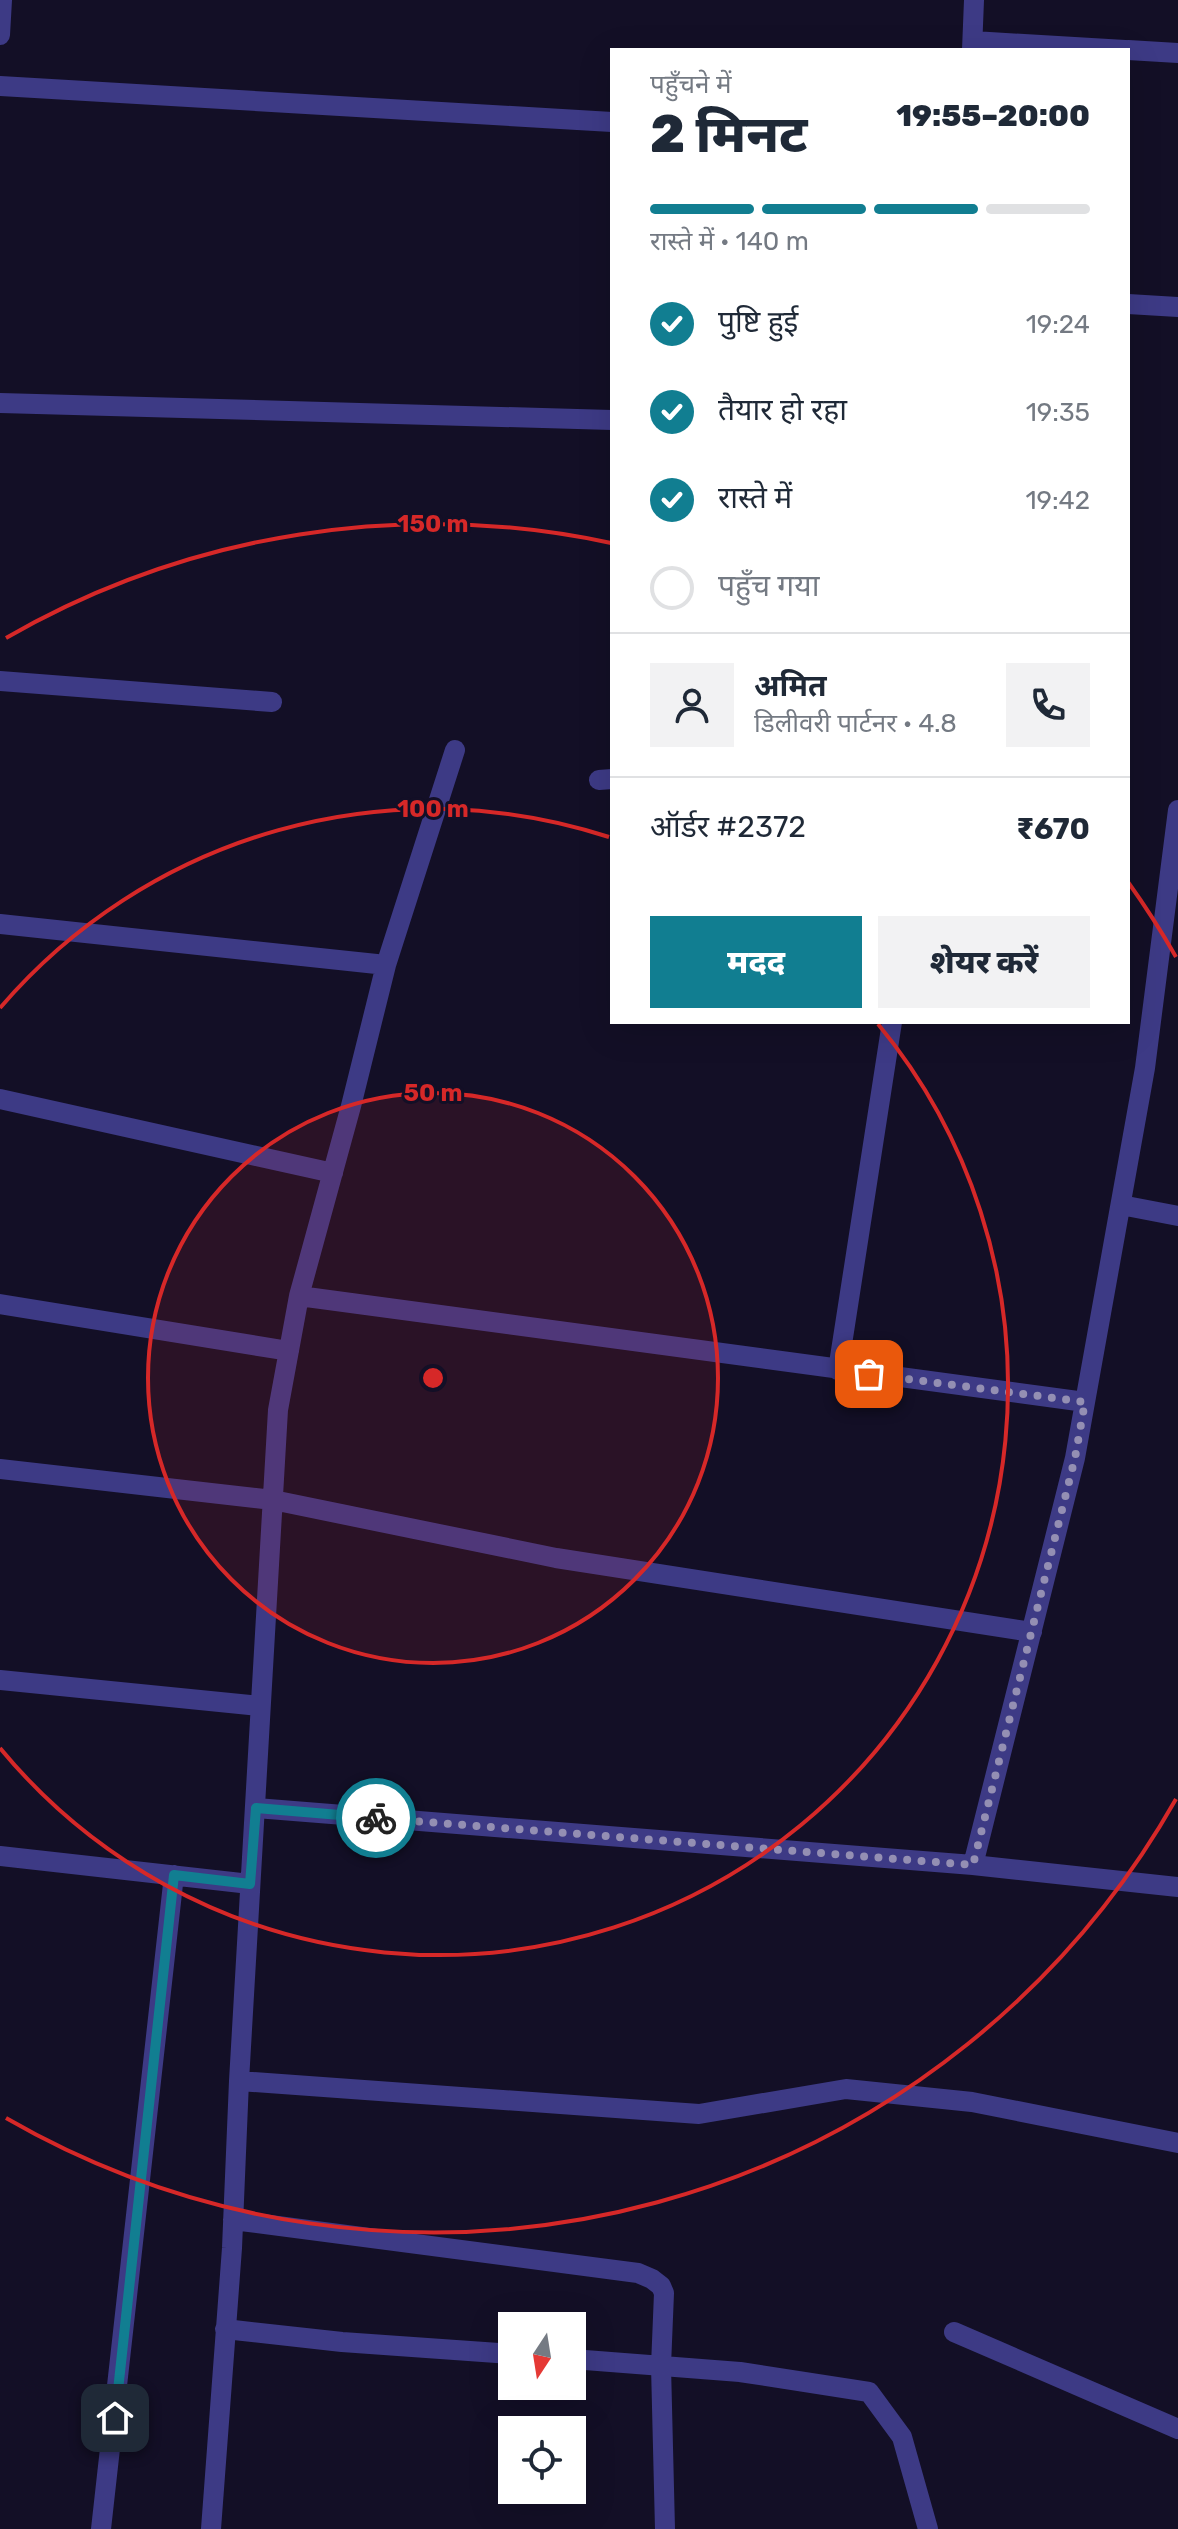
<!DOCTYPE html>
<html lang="hi">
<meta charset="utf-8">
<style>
body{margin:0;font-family:Rubik,"Noto Sans Devanagari",sans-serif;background:#f2f2f3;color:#1f2937;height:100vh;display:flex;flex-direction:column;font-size:30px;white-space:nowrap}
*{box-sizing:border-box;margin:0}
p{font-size:26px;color:#747a83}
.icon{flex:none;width:44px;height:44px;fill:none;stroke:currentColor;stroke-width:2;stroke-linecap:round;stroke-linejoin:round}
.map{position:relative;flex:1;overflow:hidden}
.sheet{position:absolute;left:610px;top:48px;width:520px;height:976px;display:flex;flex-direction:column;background:#fff;border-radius:0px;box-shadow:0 8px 32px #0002}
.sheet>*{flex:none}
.needle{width:52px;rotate:192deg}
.controls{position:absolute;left:498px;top:2312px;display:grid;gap:16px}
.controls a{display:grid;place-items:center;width:88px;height:88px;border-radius:0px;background:#fff;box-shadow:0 8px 32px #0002;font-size:40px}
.pin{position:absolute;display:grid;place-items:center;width:68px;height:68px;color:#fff;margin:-34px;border-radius:16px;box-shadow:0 4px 12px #0006}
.courier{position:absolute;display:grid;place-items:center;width:80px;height:80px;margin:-40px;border:6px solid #117e91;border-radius:50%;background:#fff;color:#222;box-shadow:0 2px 10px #0007}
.head em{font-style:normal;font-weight:800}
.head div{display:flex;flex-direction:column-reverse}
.head{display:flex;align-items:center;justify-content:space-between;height:136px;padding:0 40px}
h1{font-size:52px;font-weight:800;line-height:60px}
.bar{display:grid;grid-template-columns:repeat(4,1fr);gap:12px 8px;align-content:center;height:96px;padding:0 40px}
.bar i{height:10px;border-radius:6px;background:#e0e1e3}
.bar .active{background:#117e91}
.bar p{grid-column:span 4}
.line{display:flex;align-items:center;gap:20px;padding:0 40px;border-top:2px solid #e0e1e3}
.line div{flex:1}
.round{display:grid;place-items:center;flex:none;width:84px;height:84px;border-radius:0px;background:#f2f2f3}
ol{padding:0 40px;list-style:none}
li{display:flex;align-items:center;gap:24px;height:88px}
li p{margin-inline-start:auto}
li .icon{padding:8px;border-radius:50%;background:#117e91;color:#fff;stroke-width:4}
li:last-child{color:#747a83}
li i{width:44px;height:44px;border:4px solid #e0e1e3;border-radius:50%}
.cta{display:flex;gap:16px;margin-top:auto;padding:16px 40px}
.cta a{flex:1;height:92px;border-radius:0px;background:#117e91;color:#fff;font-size:32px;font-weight:800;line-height:92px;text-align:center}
.cta a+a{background:#f2f2f3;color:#1f2937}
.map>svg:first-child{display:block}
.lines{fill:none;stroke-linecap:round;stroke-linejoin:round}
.minor{stroke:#3d3a85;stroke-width:20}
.done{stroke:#948fb3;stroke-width:8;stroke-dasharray:0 14.4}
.route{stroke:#117e91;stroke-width:10}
.ring{fill:none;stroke:#d62828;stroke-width:4}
.centre{fill:#d62828;stroke:#130f26;stroke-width:4}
.ring-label{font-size:24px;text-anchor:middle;font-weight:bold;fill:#d62828;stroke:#130f26;stroke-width:6;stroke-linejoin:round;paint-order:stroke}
</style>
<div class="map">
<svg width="1178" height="2529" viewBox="0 0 1178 2529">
<rect width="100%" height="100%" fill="#130f26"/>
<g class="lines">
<path class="minor" d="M0,35L2,0
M973,41L1125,50
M972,50L974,0
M1128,50L1178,53
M0,86L612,122
M1128,304L1178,307
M0,403L612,420
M0,681L272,702
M599,780L612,779
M0,924L386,965
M0,1099L333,1173
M1121,1205L1178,1216
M299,1296L1085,1402
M0,1304L289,1351
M838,1370L892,1022
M0,1469L273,1500L556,1558L1032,1632
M0,1680L260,1706
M256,1808L973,1865L1178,1887
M0,1856L250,1884
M973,1865L1075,1458L1145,1068L1178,810
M239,2081L699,2114L846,2089L972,2102L1178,2143
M233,2220L638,2273L652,2279L661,2286L664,2293L661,2366L665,2529
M225,2329L342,2342L512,2354
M954,2332L1178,2429
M572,2359L740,2372L869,2392L902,2437L928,2529
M101,2529L174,1875
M211,2529L232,2248L239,2081L278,1410L299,1296L351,1106L386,965L455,750"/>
</g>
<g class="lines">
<path class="done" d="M376,1818L973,1865L1075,1458L1085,1402L869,1374"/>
<path class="route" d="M115,2418L174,1875L250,1884L256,1808L376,1818"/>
</g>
<circle cx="433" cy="1378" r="285" fill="#d62828" fill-opacity=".12"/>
<g class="ring">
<circle cx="433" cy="1378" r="285"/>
<path d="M0 1008A569 569 0 0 1 609 837M878 1024A569 569 0 0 1 0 1748"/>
<path d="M1176 1799A854 854 0 0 1 6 2118M6 638A854 854 0 0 1 611 543M1128 882A854 854 0 0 1 1176 957"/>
</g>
<circle cx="433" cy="1378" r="12" class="centre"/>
<g class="ring-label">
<text x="433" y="532">150 m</text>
<text x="433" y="817">100 m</text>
<text x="433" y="1101">50 m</text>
</g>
</svg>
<div class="controls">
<a><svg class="needle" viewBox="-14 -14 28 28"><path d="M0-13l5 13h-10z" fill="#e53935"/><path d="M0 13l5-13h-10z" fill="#747a83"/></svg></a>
<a><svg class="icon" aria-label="locate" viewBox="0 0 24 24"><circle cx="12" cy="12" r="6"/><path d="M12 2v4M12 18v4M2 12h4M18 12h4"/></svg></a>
</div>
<div class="pin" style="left:869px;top:1374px;background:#ea580c"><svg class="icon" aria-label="bag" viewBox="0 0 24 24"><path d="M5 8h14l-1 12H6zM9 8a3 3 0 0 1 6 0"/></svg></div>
<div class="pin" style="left:115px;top:2418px;background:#1f2937"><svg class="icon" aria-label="home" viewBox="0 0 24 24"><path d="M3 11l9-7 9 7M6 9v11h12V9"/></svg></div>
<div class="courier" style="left:376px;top:1818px"><svg class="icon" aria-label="bike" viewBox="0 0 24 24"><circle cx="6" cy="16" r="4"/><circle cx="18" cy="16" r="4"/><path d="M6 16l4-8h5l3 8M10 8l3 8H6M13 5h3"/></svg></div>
<section class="sheet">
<div class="head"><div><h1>2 मिनट</h1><p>पहुँचने में</p></div><em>19:55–20:00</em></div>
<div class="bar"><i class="active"></i><i class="active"></i><i class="active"></i><i></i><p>रास्ते में · 140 m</p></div>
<ol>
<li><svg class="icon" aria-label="check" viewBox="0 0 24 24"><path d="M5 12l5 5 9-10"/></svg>पुष्टि हुई<p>19:24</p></li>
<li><svg class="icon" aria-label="check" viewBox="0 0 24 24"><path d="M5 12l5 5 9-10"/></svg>तैयार हो रहा<p>19:35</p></li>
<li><svg class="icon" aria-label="check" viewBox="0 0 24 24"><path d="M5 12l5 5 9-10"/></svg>रास्ते में<p>19:42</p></li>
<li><i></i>पहुँच गया</li>
</ol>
<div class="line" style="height:144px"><a class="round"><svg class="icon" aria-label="person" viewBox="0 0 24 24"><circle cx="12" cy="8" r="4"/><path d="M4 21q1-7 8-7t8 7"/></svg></a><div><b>अमित</b><p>डिलीवरी पार्टनर · 4.8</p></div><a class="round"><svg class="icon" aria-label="phone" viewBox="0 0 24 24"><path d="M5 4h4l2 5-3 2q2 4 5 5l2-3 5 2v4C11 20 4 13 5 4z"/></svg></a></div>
<div class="line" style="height:104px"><div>ऑर्डर #2372</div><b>₹670</b></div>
<div class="cta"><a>मदद</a><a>शेयर करें</a></div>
</section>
</div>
